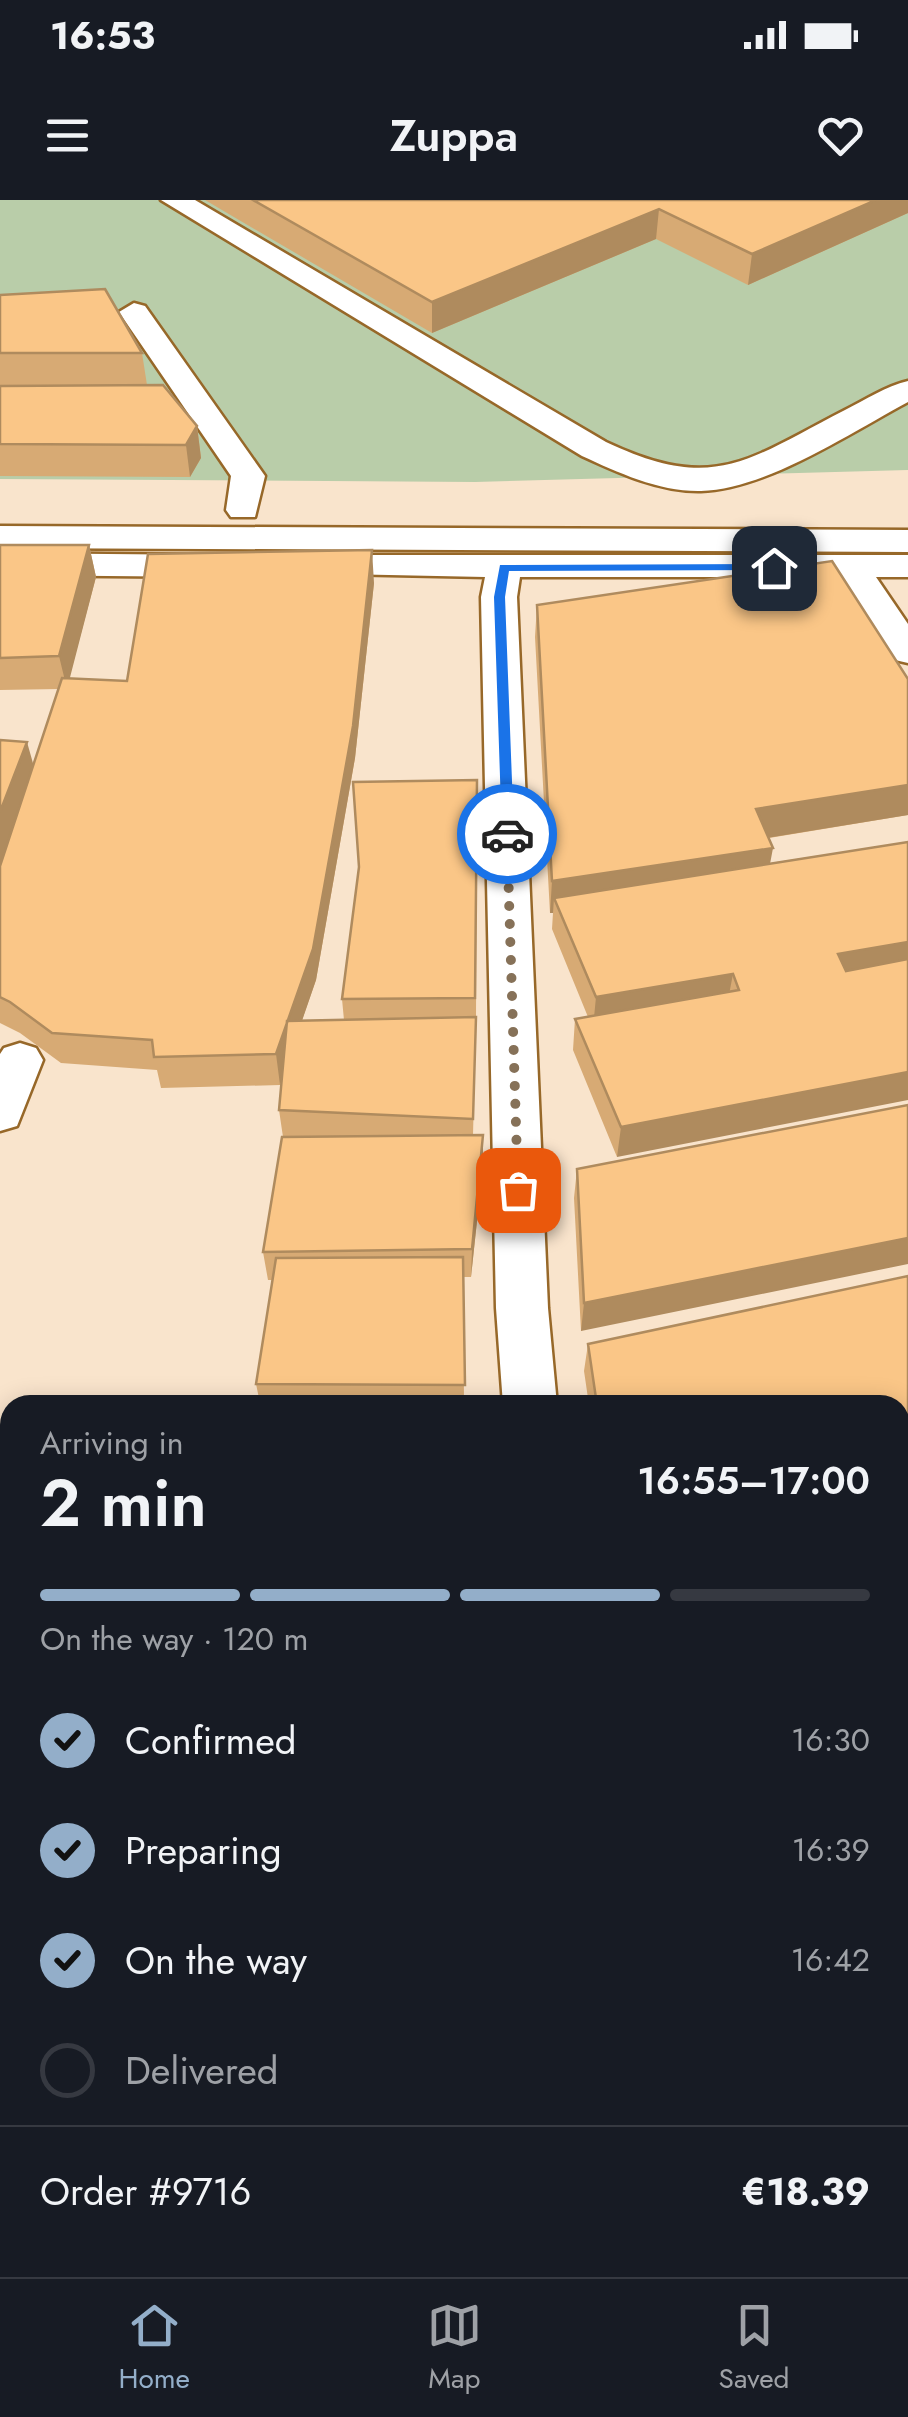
<!DOCTYPE html>
<meta charset="utf-8">
<style>
body{margin:0;font-family:Jost,sans-serif;background:#242831;color:#f1f3f6;height:100vh;display:flex;flex-direction:column;font-size:38px;white-space:nowrap}
*{box-sizing:border-box;margin:0}
p{font-size:32px;color:#9ea1a6}
.icon{flex:none;width:55px;height:55px;fill:none;stroke:currentColor;stroke-width:2;stroke-linecap:round;stroke-linejoin:round}
.map{position:relative;flex:1;overflow:hidden}
.sheet{position:absolute;left:0px;top:1195px;width:910px;height:882px;display:flex;flex-direction:column;background:#171b24;border-radius:30px 30px 0 0;box-shadow:0 5px 25px #0003}
.sheet>*{flex:none}
.pin{position:absolute;display:grid;place-items:center;width:85px;height:85px;color:#fff;margin:-42px;border-radius:20px;box-shadow:0 5px 15px #0006}
.courier{position:absolute;display:grid;place-items:center;width:100px;height:100px;margin:-50px;border:8px solid #1a73e8;border-radius:50%;background:#fff;color:#222;box-shadow:0 2px 12px #0007}
.summary em{font-style:normal;font-weight:600}
.summary div{display:flex;flex-direction:column-reverse}
.summary{display:flex;align-items:center;justify-content:space-between;height:170px;padding:0 40px}
h1{font-size:65px;font-weight:600;line-height:75px}
.bar{display:grid;grid-template-columns:repeat(4,1fr);gap:15px 10px;align-content:center;height:120px;padding:0 40px}
.bar i{height:12px;border-radius:8px;background:#363941}
.bar .active{background:#93aec9}
.bar p{grid-column:span 4}
.line{display:flex;align-items:center;gap:25px;padding:0 40px;border-top:2px solid #363941}
.line div{flex:1}
ol{padding:0 40px;list-style:none}
li{display:flex;align-items:center;gap:30px;height:110px}
li p{margin-inline-start:auto}
li .icon{padding:10px;border-radius:50%;background:#93aec9;color:#111;stroke-width:4}
li:last-child{color:#9ea1a6}
li i{width:55px;height:55px;border:5px solid #363941;border-radius:50%}
.status{display:flex;justify-content:space-between;align-items:center;height:70px;padding:0 50px;background:#171b24;direction:ltr}
.status svg{height:28px;fill:currentColor}
header{display:flex;justify-content:space-between;align-items:center;height:130px;padding:0 40px;background:#171b24;font-size:45px;font-weight:600}
.tabs{display:flex;justify-content:space-around;align-items:center;height:140px;border-top:2px solid #363941;background:#171b24;font-size:28px;color:#9ea1a6}
.tabs a{display:grid;justify-items:center;gap:5px}
.tabs .active{color:#93aec9}
.map>svg:first-child{display:block}
.green{fill:#b9cda9}
.lines{fill:none;stroke-linecap:round;stroke-linejoin:round}
.minor-casing{stroke:#976829;stroke-width:5}
.major-casing{stroke:#976829;stroke-width:5}
.minor{fill:#fff;fill-rule:evenodd}
.major{fill:#fff;fill-rule:evenodd}
.wall{fill:#d7aa74}
.shaded-wall{fill:#af8b5e}
.building{fill:#fac687;stroke:#af8b5e;stroke-width:2.5}
.route{fill:#1a73e8}
.done{stroke:#867158;stroke-width:10;stroke-dasharray:0 18}
</style>
<div class="status"><b>16:53</b><svg viewBox="0 0 49 12"><path d="M0 12V9h3v3zM5 12V6h3v6zM10 12V3h3v9zM15 12V0h3v12zM26 1h20v11H26zM47 4h2v5h-2z"/></svg></div>
<header><svg class="icon" aria-label="menu" viewBox="0 0 24 24"><path d="M4 6h16M4 12h16M4 18h16"/></svg>Zuppa<svg class="icon" aria-label="heart" viewBox="0 0 24 24"><path d="M12 20l-8-8c-3-5 5-10 8-4 3-6 11-1 8 4z"/></svg></header>
<div class="map">
<svg width="908" height="2077" viewBox="0 0 908 2077">
<rect width="100%" height="100%" fill="#f9e4cc"/>
<path class="green" d="M0,0H908V270L475,282L0,279Z"/>
<g class="lines">
<defs>
<path id="minor" d="M161,0H195L606,242C714,293 746,261 845,210C865,200 886,186 908,181V202C850,233 767,289 701,291C660,292 619,273 582,256Z
M134,103L145,106L265,276L255,317H231L226,310L231,276L119,112Z
M0,353L215,355L227,359L233,366L227,373L215,377L0,375Z
M305,355H908V377H876L908,424V463L895,460L841,377H520L517,397L548,1108L557,1205H503L496,1108L481,397L485,377L293,373L287,366L293,359Z
M20,843L36,848L43,860L17,926L0,931V854L4,848Z
M10,1633V1697L0,1699V1635Z
M110,2068H182L181,2077H109Z
M716,2068H789L793,2077H720Z"/>
<path id="major" d="M0,326L908,330V352L0,348Z"/>
</defs>
<use href="#minor" class="minor-casing"/>
<use href="#major" class="major-casing"/>
<use href="#minor" class="minor"/>
<use href="#major" class="major"/>
</g>
<path class="wall" d="M205,0H908V13L748,85L656,39L432,133Z
M0,95L142,153L147,185H0Z
M0,186L197,226L201,258L190,277L0,276Z
M0,345H89L96,377L69,478L127,481L374,383L355,558L316,780L302,820H344L342,799L477,580L476,817L473,935H483V965L471,1077H463L464,1201L260,1203L256,1184L272,1080H268L263,1052L283,937L279,910L282,878L280,885L161,888L157,870L61,863L20,833L0,823V540L33,565L59,489L0,490Z
M537,405L908,479V615L769,638L770,663L908,642L617,957L573,850L575,819L588,817L552,729L553,713H550L535,437Z
M908,905L581,1131L574,998L577,969Z
M588,1144L900,1205H589L584,1171Z
M908,1497V1718L900,1697V1499Z"/>
<path class="shaded-wall" d="M876,0H908V13L748,85L752,54Z
M659,9L656,39L432,133V102Z
M197,226L201,258L190,277L186,245Z
M89,345L96,377L67,489L59,456Z
M372,350L374,383L355,558L316,780L280,885L276,854Z
M27,542L36,574L0,669V612Z
M908,585V615L749,641L756,609Z
M773,648L767,680L554,698L553,713H550L552,681Z
M908,742V772L829,785L838,754Z
M733,774L727,805L593,828L596,797Z
M908,872V900L617,957L621,927Z
M483,935V965L471,1077L472,1049Z
M908,1038V1064L581,1131L584,1103Z
M908,1444V1462L900,1464V1446Z
M73,2068H87L86,2077H72Z"/>
<path class="building" d="M253,0H876L752,54L659,9L432,102Z
M105,89L142,153H0V95Z
M163,185L197,226L186,245L0,244V186Z
M0,345H89L59,456L0,458Z
M372,350L353,526L313,749L276,854L154,857L152,840L52,833L10,802L0,797V666L62,478L127,481L148,354Z
M832,361L908,479V585L756,609L773,648L552,681L537,405Z
M0,540L27,542L0,612Z
M477,580L475,798L342,799L359,667L353,582Z
M908,642V742L838,754L846,771L908,759V872L621,927L575,819L739,790L733,774L596,797L554,698Z
M476,817L473,919L279,910L287,821Z
M908,905V1038L584,1103L577,969Z
M483,935L472,1049L263,1052L282,937Z
M463,1057L465,1185L256,1184L276,1058Z
M908,1076V1444L900,1446V1205H597L588,1144Z
M472,1201V1205H253V1203Z
M908,1497V1664L900,1644V1499Z
M10,1710V2068H73L72,2077H0V1713Z
M908,1785V2041L900,2044V1787Z"/>
<path class="route" d="M774,364L778,370L509,371L505,397L514,634L502,637L494,397L500,365Z"/>
<g class="lines">
<path class="done" d="M507,634L518,990"/>
</g>
</svg>
<div class="pin" style="left:518px;top:990px;background:#ea580c"><svg class="icon" aria-label="bag" viewBox="0 0 24 24"><path d="M5 8h14l-1 12H6zM9 8a3 3 0 0 1 6 0"/></svg></div>
<div class="pin" style="left:774px;top:368px;background:#1f2937"><svg class="icon" aria-label="home" viewBox="0 0 24 24"><path d="M3 11l9-7 9 7M6 9v11h12V9"/></svg></div>
<div class="courier" style="left:507px;top:634px"><svg class="icon" aria-label="car" viewBox="0 0 24 24"><path d="M5 17H2v-5l4-1 3-4h7l3 4 3 1v5h-3M9 17h6M6 11h13"/><circle cx="7" cy="17" r="2"/><circle cx="17" cy="17" r="2"/></svg></div>
<section class="sheet">
<div class="summary"><div><h1>2 min</h1><p>Arriving in</p></div><em>16:55–17:00</em></div>
<div class="bar"><i class="active"></i><i class="active"></i><i class="active"></i><i></i><p>On the way · 120 m</p></div>
<ol>
<li><svg class="icon" aria-label="check" viewBox="0 0 24 24"><path d="M5 12l5 5 9-10"/></svg>Confirmed<p>16:30</p></li>
<li><svg class="icon" aria-label="check" viewBox="0 0 24 24"><path d="M5 12l5 5 9-10"/></svg>Preparing<p>16:39</p></li>
<li><svg class="icon" aria-label="check" viewBox="0 0 24 24"><path d="M5 12l5 5 9-10"/></svg>On the way<p>16:42</p></li>
<li><i></i>Delivered</li>
</ol>
<div class="line" style="height:130px"><div>Order #9716</div><b>€18.39</b></div>
</section>
</div>
<nav class="tabs">
<a class="active"><svg class="icon" aria-label="home" viewBox="0 0 24 24"><path d="M3 11l9-7 9 7M6 9v11h12V9"/></svg>Home</a>
<a><svg class="icon" aria-label="map" viewBox="0 0 24 24"><path d="M3 6l6-2 6 2 6-2v14l-6 2-6-2-6 2zM9 4v14M15 6v14"/></svg>Map</a>
<a><svg class="icon" aria-label="saved" viewBox="0 0 24 24"><path d="M7 4h10v16l-5-4-5 4z"/></svg>Saved</a>
</nav>
